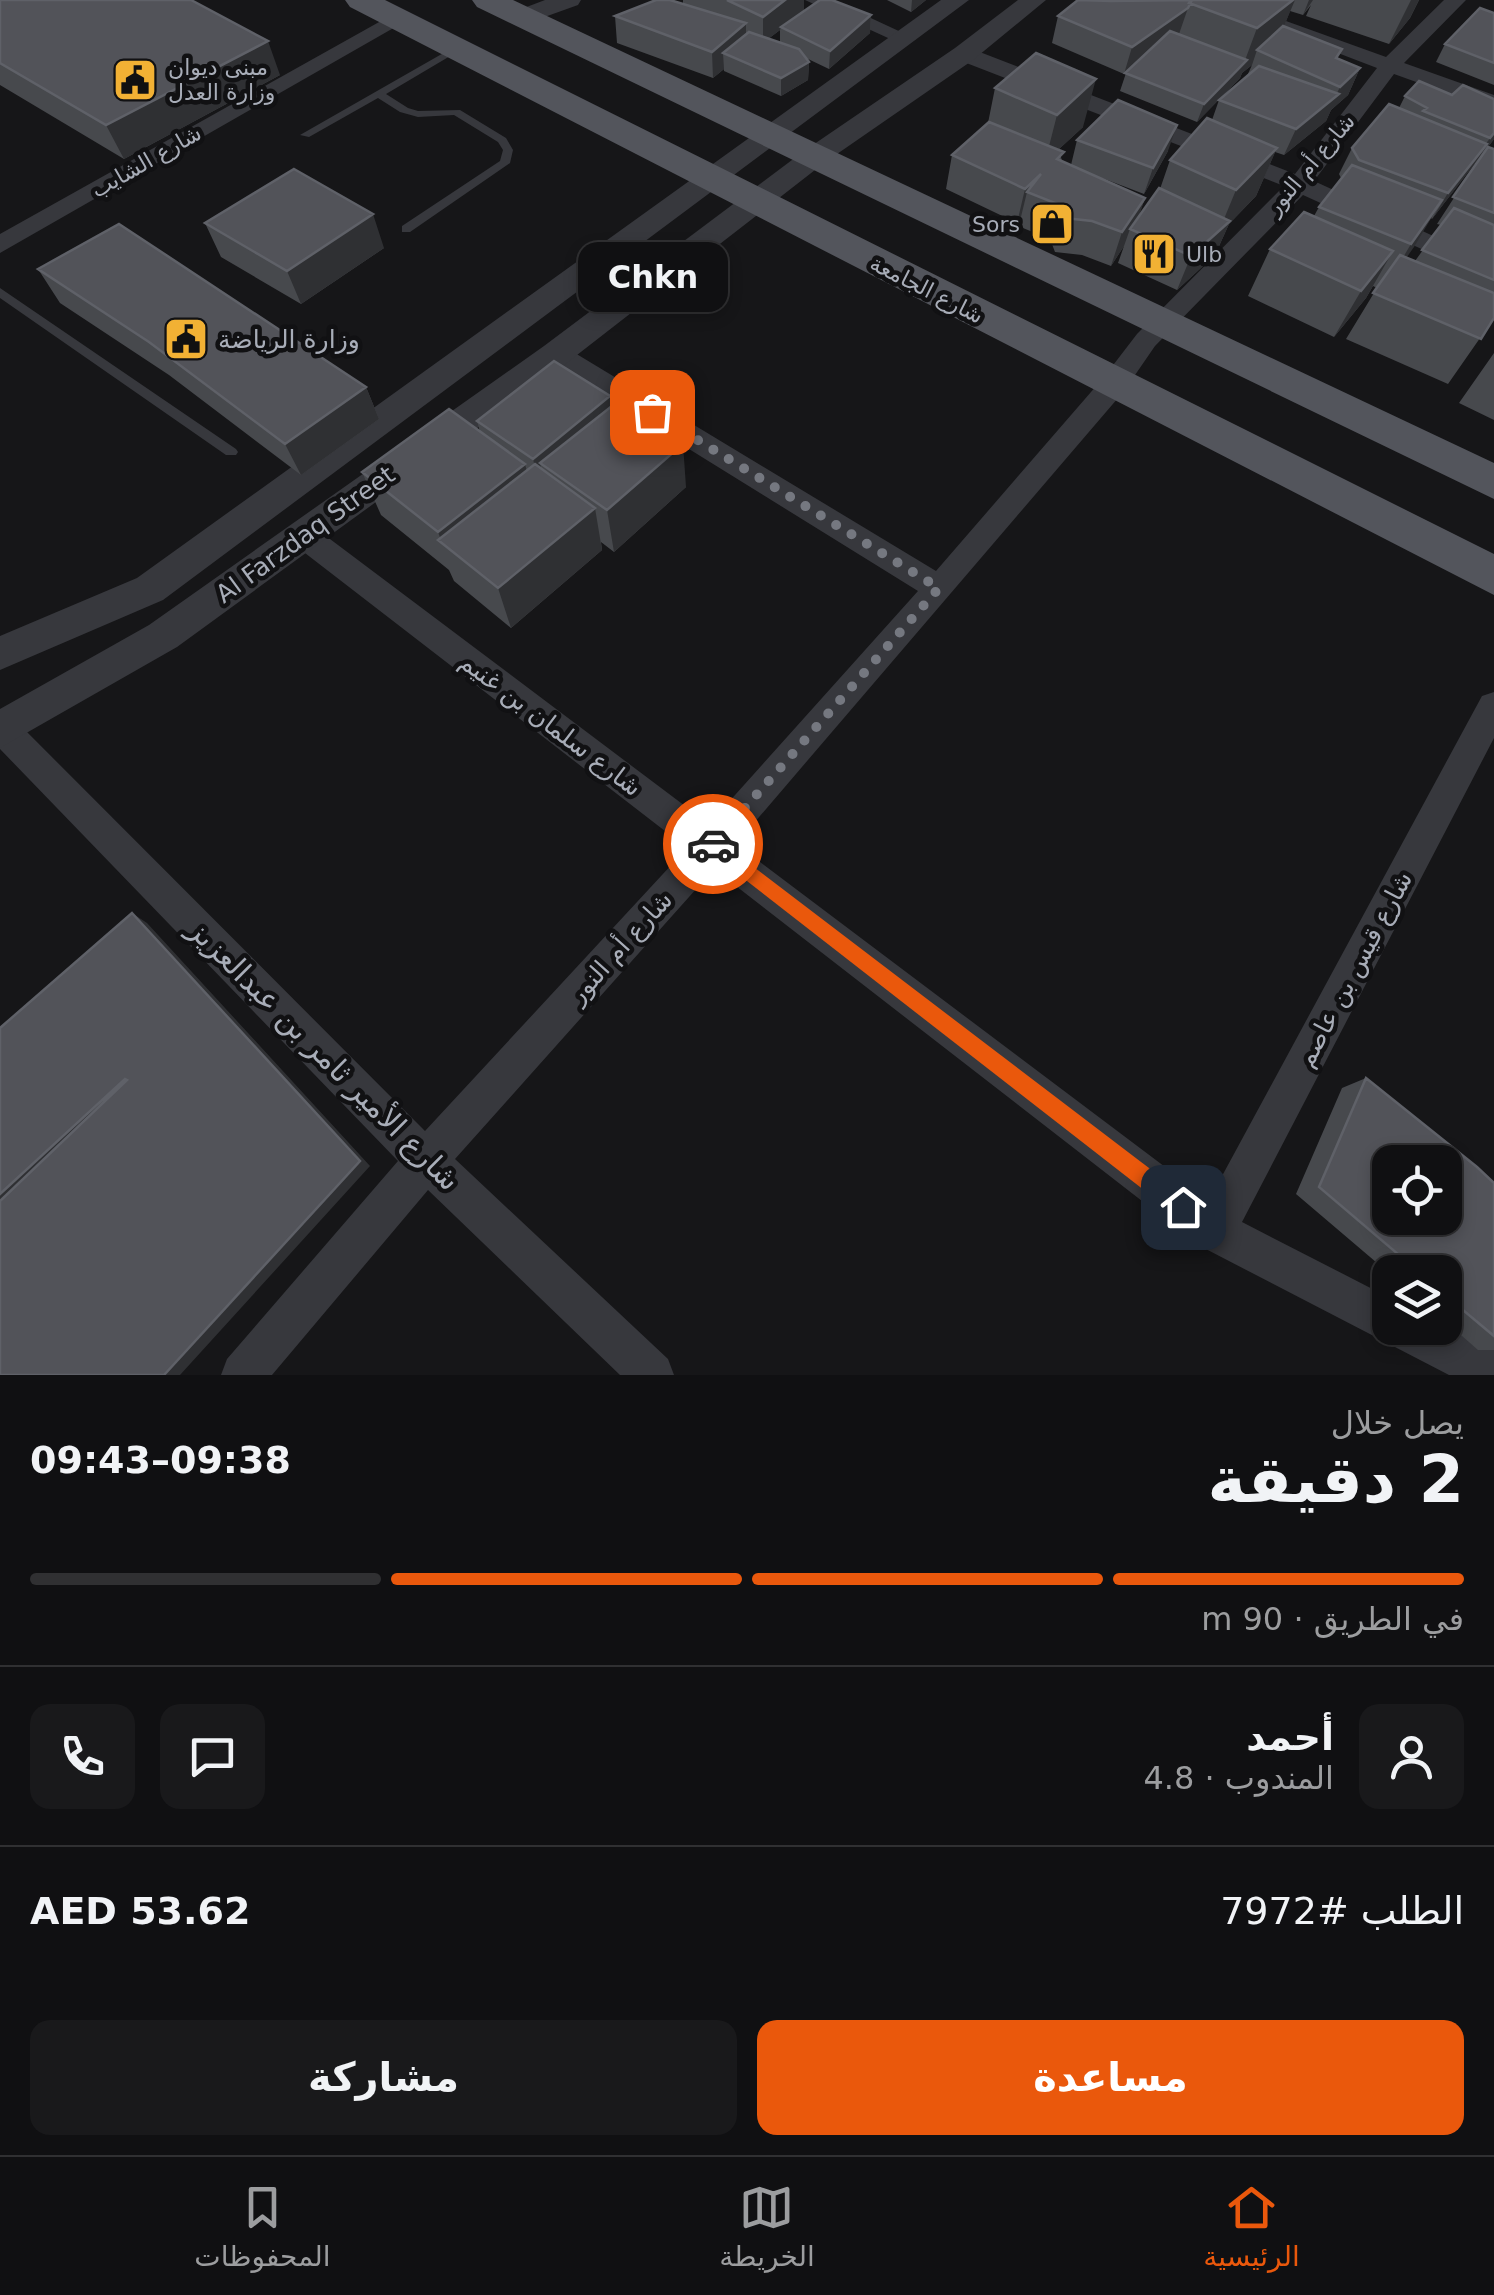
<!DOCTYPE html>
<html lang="ar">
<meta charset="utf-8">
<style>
body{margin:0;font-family:"DejaVu Sans",Cairo,sans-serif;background:#19191b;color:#f1f3f6;direction:rtl;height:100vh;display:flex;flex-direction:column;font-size:38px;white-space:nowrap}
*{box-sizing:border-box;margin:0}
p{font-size:32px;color:#9c9d9f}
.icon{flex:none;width:55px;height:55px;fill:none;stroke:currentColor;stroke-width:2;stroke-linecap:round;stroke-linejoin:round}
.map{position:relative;height:1375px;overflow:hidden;direction:ltr}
.details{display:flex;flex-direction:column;background:#101012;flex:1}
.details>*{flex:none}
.buttons{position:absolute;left:1372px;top:1145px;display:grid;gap:20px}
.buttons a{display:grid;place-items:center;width:90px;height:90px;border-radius:20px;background:#101012;box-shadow:0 5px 15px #0003,0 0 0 2px #303032;font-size:50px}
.pin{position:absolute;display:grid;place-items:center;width:85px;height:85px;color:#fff;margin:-42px;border-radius:20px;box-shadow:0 5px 15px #0006}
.courier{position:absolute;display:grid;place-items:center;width:100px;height:100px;margin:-50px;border:8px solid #ea580c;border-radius:50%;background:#fff;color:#222;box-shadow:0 2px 12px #0007}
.bubble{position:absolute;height:70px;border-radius:20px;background:#101012;box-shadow:0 5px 15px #0003,0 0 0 2px #303032;font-size:32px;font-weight:700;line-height:70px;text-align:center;direction:rtl}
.head em{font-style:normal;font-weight:700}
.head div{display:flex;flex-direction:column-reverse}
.head{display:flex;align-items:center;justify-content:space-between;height:170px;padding:0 30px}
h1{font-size:65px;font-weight:700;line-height:75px}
.bar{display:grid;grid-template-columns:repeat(4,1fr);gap:15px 10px;align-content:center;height:120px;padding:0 30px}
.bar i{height:12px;border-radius:8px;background:#303032}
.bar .current{background:#ea580c}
.bar p{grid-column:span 4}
.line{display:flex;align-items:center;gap:25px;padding:0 30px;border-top:2px solid #303032}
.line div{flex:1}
.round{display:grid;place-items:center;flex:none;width:105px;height:105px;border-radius:20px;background:#19191b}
.primary-button{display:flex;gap:20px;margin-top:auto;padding:20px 30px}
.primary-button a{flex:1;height:115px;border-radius:20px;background:#ea580c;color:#fff;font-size:40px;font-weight:700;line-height:115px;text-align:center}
.primary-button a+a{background:#19191b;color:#f1f3f6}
.tab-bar{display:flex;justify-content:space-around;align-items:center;height:140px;border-top:2px solid #303032;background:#101012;font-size:28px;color:#9c9d9f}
.tab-bar a{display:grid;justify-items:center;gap:5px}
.tab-bar .current{color:#ea580c}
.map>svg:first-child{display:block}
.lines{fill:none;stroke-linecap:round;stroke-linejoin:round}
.service{fill:#37383d;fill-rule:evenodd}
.minor{fill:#37383d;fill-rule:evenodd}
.tertiary{fill:#37383d;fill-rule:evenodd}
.primary{fill:#53555c;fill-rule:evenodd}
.wall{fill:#47494d;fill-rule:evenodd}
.shaded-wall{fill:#2f3033}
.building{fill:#525359;stroke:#5f6168;stroke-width:2.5;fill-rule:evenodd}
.route{fill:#ea580c}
.done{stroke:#757880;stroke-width:10;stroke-dasharray:0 18}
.labels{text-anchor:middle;stroke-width:9;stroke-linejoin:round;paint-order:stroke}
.far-poi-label{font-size:22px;fill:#a8adb8;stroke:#111113;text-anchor:start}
.far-street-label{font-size:22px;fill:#a8adb8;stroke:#111113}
.poi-label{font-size:25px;fill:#a8adb8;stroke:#111113;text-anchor:start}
.street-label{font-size:25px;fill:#a8adb8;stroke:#111113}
.near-street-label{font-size:30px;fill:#a8adb8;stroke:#111113}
</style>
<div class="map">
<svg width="1494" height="1375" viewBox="0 0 1494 1375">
<rect width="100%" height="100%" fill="#161618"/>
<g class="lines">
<path class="service" d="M454,47L462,49L386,94L408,108L418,111L460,110L506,138L513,150L510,163L410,232H402V226L500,161L503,150L498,142L454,115L418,117L400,112L378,98L309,137L300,135Z
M0,288L236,449L238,452L236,455H226L0,298Z"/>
<path class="minor" d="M805,0H832L916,39L906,45L899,43Z
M1199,0H1228L1386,57L1444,0H1466L1404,63L1494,95V110L1394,74L1314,181L1494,264V282L1303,195L1155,346L1124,391L736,844L1209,1200L1482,696L1494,692V738L1242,1222L1390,1298V1328L1445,1326L1494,1350V1375H1449L1200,1246L714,869L455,1159L668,1359L674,1375H620L428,1190L272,1375H221L227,1359L398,1161L0,749V715L14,719L425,1131L687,848L292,543L288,535L292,527L303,523L314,527L709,824L918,591L547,361L543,354L547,347H565L936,571L1104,377L1137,334L1284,186L956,59L953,54L956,49H972L1295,174L1377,68Z
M397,12L404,14L407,18L404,22L0,253V234Z"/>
<path class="tertiary" d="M545,0H581L578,5L525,24L512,16L516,11Z
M941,0H969L163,600L0,670V636L137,578Z
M1018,0H1046L973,60L824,163L568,362L177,647L0,748V709L149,625L544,346L804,151L955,48Z"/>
<path class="primary" d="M345,0H385L1494,554V595L350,7Z
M472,0H513L1494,463V499L477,7Z"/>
</g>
<path class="wall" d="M0,0L280,75L124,159L0,85Z
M683,0H804V11L871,15L870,33L829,69L806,58L809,62L808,80L781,96L724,71V69L713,78L617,43L615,16L683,4ZM780,30V43L768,39Z
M887,0H926L911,12Z
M1112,0H1419L1410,18L1389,44L1306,16L1311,5L1303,15L1290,11L1284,26L1337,58L1360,68L1348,95L1331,110L1326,121L1284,155L1275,152L1256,196L1229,224L1215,255L1177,290L1118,263L1124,246L1111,266L1082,255L1055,252L1050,239L1018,226L1020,221L1017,223L946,189L952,155L988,123L995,88L1036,53L1083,127L1059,149L1062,161L1071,165L1077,140L1168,151L1144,194L1102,178L1145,198L1138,217L1160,189L1170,160L1212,120L1219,100L1247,76L1252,65L1242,73L1240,78L1197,122L1120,91L1126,73L1124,74L1052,43L1058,16Z
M1494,13V85L1436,62L1445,44Z
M1405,96L1494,99V139L1488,147L1494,149V318L1448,384L1346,339L1377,288L1373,286L1366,298L1334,337L1248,296L1270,249L1314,216L1319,207L1341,178L1339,174L1352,148L1399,108ZM1485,150L1437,224L1441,225L1415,261L1406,257L1431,218L1432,219Z
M205,223L384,248L301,304L221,257Z
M38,269L366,387L379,419L301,475L169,375L60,303Z
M1494,353V420L1459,403Z
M611,406L686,487L614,552L601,542L602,550L511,628L454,581L449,570L381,515L362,472L480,432L477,421Z
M1366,1078L1494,1183V1350H1478L1445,1321V1272H1390V1274L1296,1194L1342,1088Z"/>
<path class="shaded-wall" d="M785,0H804V12L781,27L780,30L763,43V17Z
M912,0H926L911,12Z
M1293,0H1295L1276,45L1257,50L1252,65L1242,73L1240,78L1197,122L1204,104L1244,63L1257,28Z
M1309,0H1313L1303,15Z
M1411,0H1419L1410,18L1389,44Z
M1188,8L1179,34L1124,74L1132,47Z
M871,15L870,33L829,69L830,51Z
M746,23V49L723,53L724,69L713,78L712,52Z
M268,41L280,75L124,159L106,125Z
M809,62L808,80L781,96V78Z
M1360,68L1348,95L1331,110L1326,121L1284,155L1296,129L1335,97L1340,87Z
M1096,79L1083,127L1045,162L1057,115Z
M1177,125L1168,151L1144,194L1153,168Z
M1494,133V139L1432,219L1448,193Z
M1277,148L1256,196L1229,224L1215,255L1177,290L1191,256L1219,231L1236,190Z
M1041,174L1027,192L1020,221L1017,223L1025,189Z
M1145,198L1134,231L1130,229L1124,246L1111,266L1122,232Z
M1442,200L1414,247L1383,291L1411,244Z
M373,214L384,248L301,304L287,271Z
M1393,251L1366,298L1334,337L1361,291Z
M366,387L379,419L301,475L285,444Z
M610,396L616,440L540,463L548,498L543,502L533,459Z
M683,444L686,487L614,552L607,510Z
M525,464L536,507L442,543L438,532Z
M595,508L602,550L511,628L498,588Z
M132,913L147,923L370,1166L180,1375H164Z
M125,1079L141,1086L0,1217V1194Z"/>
<path class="building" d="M0,0H191L268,41L106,125L0,63Z
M656,0H670L746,23L712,52L615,16Z
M727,0H785L763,17Z
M820,0H832L871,15L830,51L781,27Z
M1078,0L1111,1L1192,0L1188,8L1132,47L1058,16Z
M1192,0H1293L1257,28L1189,3Z
M1480,8L1494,13V63L1445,44Z
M1283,26L1342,49L1336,58L1360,68L1340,87L1257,50Z
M1170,31L1247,60L1204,104L1125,73Z
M749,32L799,49L809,62L781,78L723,53Z
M1036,53L1096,79L1057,115L995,88Z
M1259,66L1339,94L1296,129L1219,100Z
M1419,81L1452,95L1463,85L1494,99V133L1490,138L1423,111L1427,108L1405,96Z
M1118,100L1177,125L1153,168L1077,140Z
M1389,104L1487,144L1448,193L1359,160L1352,148Z
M1207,118L1277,148L1236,190L1170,160Z
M989,122L1064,152L1057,159L1145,198L1122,232L1092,221L1065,218L1060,205L1027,192L1041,174L1025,189L952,155Z
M1488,147L1494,149V213L1453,197Z
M1352,165L1442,200L1411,244L1319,207Z
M294,169L373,214L287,271L205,223Z
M1159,188L1230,221L1191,256L1130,229Z
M1454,208L1494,225V280L1422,250Z
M1304,212L1393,251L1361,291L1270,249Z
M119,224L366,387L285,444L149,342L38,269Z
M1400,255L1494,293V318L1481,339L1373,293Z
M554,361L610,396L533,459L477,421Z
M617,402L683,444L607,510L540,463Z
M449,409L525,464L438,532L362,472Z
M535,464L595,508L498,588L438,540Z
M132,913L360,1161L164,1375H0V1201L127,1080L125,1079L0,1194V1028Z
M1366,1078L1477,1167L1494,1183V1336L1445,1295V1272H1419L1319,1187ZM1390,1162H1445V1218H1390Z"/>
<path class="route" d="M713,836L1191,1200L1194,1207L1191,1215L1183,1218L1176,1215L707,850L705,844Z"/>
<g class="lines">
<path class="done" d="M652,412L939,588L713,844"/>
</g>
<defs>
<symbol id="civic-square" viewBox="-11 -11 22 22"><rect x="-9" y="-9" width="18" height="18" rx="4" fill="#f2b134" stroke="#111113"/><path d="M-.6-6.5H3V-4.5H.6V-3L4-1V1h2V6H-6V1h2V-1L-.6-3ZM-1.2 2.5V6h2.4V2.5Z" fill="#111"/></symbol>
<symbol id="shop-square" viewBox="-11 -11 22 22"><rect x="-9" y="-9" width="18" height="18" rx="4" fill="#f2b134" stroke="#111113"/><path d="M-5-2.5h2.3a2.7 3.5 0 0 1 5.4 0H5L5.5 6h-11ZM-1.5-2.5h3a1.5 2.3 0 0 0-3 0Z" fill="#111"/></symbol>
<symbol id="restaurant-square" viewBox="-11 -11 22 22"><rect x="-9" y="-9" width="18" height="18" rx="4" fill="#f2b134" stroke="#111113"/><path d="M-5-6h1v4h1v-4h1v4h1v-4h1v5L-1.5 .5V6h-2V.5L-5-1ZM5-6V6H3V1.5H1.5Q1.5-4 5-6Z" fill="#111"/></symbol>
</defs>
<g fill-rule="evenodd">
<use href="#civic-square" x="110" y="55" width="50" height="50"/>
<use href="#shop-square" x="1027" y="199" width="50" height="50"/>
<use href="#restaurant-square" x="1129" y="229" width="50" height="50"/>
<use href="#civic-square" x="161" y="314" width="50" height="50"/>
</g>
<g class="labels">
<g class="far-poi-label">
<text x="168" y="75">مبنى ديوان<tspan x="168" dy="25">وزارة العدل</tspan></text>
<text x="1020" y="232" text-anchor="end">Sors</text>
<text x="1186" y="262">Ulb</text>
</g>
<g class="far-street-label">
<text transform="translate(146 161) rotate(-30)" y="8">شارع الشايب</text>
<text transform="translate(1310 164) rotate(-50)" y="8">شارع أم النور</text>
<text transform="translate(927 289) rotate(27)" y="8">شارع الجامعة</text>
</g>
<g class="poi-label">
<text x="218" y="348">وزارة الرياضة</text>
</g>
<g class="street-label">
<text transform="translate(305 534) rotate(-36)" y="9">Al Farzdaq Street</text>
<text transform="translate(551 724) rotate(37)" y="9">شارع سلمان بن غنيم</text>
<text transform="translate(620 947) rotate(-48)" y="9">شارع أم النور</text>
<text transform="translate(1354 969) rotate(-62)" y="9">شارع قيس بن عاصم</text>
</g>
<g class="near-street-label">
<text transform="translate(324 1055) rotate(45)" y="10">شارع الأمير ثامر بن عبدالعزيز</text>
</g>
</g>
</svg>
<div class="buttons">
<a><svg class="icon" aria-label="locate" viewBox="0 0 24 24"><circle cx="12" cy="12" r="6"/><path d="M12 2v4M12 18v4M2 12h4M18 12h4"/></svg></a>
<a><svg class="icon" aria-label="layers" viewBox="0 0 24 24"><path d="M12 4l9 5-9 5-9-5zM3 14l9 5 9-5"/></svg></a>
</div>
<div class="pin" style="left:652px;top:412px;background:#ea580c"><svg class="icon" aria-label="bag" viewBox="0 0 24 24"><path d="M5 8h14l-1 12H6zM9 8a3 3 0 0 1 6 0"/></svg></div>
<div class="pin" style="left:1183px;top:1207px;background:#1f2937"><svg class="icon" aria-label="home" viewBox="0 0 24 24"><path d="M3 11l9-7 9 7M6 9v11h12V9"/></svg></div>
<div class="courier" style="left:713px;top:844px"><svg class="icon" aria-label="car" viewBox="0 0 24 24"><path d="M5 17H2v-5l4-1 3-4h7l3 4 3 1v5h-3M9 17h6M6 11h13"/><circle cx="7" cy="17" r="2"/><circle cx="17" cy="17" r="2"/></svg></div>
<div class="bubble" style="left:578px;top:242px;width:150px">Chkn</div>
</div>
<section class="details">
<div class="head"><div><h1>2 دقيقة</h1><p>يصل خلال</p></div><em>09:38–09:43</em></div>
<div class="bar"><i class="current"></i><i class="current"></i><i class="current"></i><i></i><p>في الطريق · 90 m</p></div>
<div class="line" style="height:180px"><a class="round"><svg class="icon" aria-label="person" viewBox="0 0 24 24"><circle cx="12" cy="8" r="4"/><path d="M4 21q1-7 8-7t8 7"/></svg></a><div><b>أحمد</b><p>المندوب · 4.8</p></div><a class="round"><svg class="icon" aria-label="chat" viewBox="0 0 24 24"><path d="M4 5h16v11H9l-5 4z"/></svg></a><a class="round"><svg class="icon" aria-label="phone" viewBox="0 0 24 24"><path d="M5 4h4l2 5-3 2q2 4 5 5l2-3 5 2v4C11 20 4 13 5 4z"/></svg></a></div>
<div class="line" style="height:130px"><div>الطلب #7972</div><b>AED 53.62</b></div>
<div class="primary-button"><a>مساعدة</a><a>مشاركة</a></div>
</section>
<nav class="tab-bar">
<a class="current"><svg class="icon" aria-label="home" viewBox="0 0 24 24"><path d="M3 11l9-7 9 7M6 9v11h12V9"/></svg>الرئيسية</a>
<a><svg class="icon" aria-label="map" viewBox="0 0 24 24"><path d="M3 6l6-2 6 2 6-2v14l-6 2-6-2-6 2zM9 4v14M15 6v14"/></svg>الخريطة</a>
<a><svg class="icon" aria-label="saved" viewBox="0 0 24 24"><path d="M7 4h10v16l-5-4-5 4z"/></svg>المحفوظات</a>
</nav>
